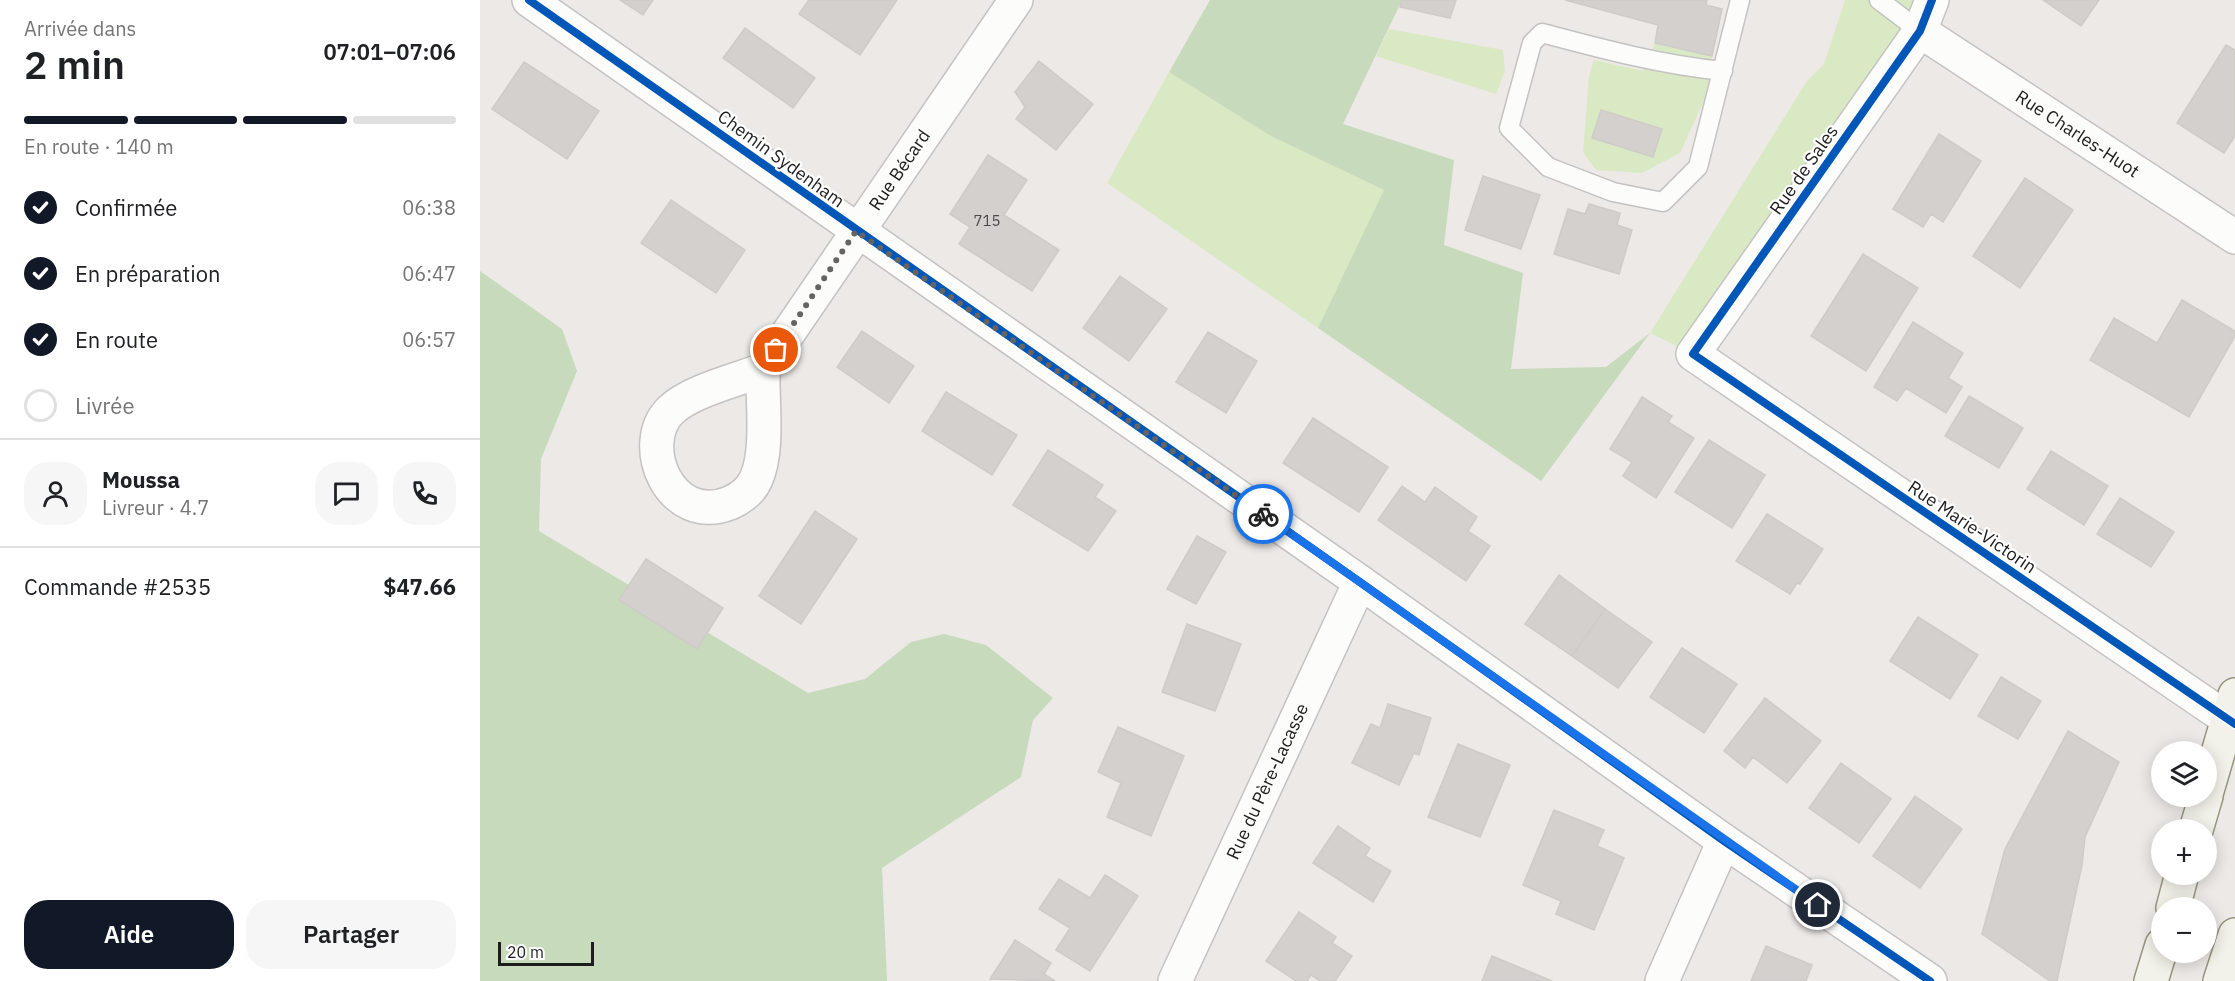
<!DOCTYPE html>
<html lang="fr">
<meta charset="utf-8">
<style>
body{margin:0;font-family:"IBM Plex Sans",sans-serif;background:#f6f6f6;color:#202124;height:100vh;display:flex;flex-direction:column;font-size:22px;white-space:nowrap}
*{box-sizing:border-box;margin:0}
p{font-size:20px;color:#757577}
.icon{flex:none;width:33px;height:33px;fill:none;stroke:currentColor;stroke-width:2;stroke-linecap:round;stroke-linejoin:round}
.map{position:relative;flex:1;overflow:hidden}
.drawer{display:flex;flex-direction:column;background:#fff;width:480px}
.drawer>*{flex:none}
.fabs{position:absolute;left:1671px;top:741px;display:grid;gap:12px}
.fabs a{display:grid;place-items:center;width:66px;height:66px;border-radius:50%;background:#fff;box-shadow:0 3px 15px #0003;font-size:30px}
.scale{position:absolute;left:18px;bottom:15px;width:96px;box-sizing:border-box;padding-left:6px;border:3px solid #1d1d1d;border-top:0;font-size:16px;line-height:21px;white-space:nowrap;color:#1d1d1d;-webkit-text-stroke:4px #fff;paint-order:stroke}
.pin{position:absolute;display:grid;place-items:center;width:51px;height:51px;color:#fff;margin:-26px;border:3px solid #fff;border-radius:50%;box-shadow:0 2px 6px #0007}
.courier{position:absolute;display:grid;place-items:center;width:60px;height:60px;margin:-30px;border:4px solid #1a73e8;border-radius:50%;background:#fff;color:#222;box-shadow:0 2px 8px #0007}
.overview em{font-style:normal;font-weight:600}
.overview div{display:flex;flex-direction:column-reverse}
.overview{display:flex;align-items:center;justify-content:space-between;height:102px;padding:0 24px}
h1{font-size:39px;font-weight:600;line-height:45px}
.bar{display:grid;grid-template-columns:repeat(4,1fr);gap:9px 6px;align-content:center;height:72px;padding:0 24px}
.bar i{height:8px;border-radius:4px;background:#e0e0e0}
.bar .on{background:#111827}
.bar p{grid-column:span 4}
.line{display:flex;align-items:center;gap:15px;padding:0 24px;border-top:2px solid #e0e0e0}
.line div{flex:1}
.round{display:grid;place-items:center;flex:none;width:63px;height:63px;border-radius:24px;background:#f6f6f6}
ol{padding:0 24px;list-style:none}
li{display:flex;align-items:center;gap:18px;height:66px}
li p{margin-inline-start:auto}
li .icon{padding:6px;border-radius:50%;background:#111827;color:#fff;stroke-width:4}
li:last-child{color:#757577}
li i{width:33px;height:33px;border:3px solid #e0e0e0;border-radius:50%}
.primary-button{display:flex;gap:12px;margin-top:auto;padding:12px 24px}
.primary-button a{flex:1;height:69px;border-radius:24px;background:#111827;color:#fff;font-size:24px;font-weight:600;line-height:69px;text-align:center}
.primary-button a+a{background:#f6f6f6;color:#202124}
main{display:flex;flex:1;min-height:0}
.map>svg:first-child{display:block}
.grass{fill:#d9e9c4}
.forest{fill:#c7dabb}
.building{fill:#d3d0cd;stroke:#cfcbc7;stroke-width:1.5}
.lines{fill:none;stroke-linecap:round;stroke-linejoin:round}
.service-casing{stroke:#c4c3c2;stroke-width:21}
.minor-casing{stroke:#c4c3c2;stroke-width:36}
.secondary-casing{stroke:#95957e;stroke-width:36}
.service{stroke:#fcfcfb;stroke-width:18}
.minor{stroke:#fcfcfb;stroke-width:33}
.secondary{stroke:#f3f2ea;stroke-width:33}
.cycleway-casing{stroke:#fff;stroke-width:11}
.cycleway{stroke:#0057b8;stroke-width:8}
.done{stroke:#656463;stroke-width:6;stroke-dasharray:0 10.8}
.route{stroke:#1a73e8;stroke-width:8}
.labels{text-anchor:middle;stroke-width:4.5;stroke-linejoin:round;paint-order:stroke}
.number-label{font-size:15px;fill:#4a4a49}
.street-label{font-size:18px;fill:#1d1d1d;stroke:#fff}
</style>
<main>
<section class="drawer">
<div class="overview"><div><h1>2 min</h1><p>Arrivée dans</p></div><em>07:01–07:06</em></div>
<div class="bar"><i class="on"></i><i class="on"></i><i class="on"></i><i></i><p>En route · 140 m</p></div>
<ol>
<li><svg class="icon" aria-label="check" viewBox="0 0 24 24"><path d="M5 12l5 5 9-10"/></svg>Confirmée<p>06:38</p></li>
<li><svg class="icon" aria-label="check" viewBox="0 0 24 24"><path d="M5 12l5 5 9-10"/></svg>En préparation<p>06:47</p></li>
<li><svg class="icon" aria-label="check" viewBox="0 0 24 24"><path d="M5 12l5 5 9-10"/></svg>En route<p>06:57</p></li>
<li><i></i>Livrée</li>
</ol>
<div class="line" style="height:108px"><a class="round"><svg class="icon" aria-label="person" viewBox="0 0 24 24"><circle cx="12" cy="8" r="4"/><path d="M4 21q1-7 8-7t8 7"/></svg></a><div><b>Moussa</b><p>Livreur · 4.7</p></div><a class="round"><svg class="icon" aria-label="chat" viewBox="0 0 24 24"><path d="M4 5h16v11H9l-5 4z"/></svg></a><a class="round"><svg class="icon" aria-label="phone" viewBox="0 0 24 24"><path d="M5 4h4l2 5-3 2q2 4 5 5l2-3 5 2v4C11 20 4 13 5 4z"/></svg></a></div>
<div class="line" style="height:78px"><div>Commande #2535</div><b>$47.66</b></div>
<div class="primary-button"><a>Aide</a><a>Partager</a></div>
</section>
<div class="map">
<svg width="1755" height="981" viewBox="0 0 1755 981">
<rect width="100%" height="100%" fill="#ece9e6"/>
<path class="grass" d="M1365,0H1452L1213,354L1170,333L1327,81L1344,64Z
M909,29L1023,50L1025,71L1016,94L896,56Z
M1175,43L1232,56L1228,92L1200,153L1162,173L1116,170L1103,152L1109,76L1114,60L1163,71Z
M689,72L789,135L905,190L838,328L627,183Z"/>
<path class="forest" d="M730,0H922L863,124L974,160L964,245L1043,273L1031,369L1126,367L1170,333L1061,481L838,328L904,190L789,135L689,72Z
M0,271L82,329L97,371L61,459L59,531L328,693L385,679L431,642L464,634L506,645L573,698L553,720L541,777L402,868L407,981H0Z"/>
<path class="building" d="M140,0H173L163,15Z
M329,0H417L380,55L319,14Z
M922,0H976L970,18L920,7Z
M1085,0H1227L1226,5L1242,9L1232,56L1175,43L1178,25Z
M1563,0H1619L1601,26Z
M265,28L335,78L313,108L243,58Z
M1746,45L1755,50V136L1744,153L1697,123Z
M559,61L613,104L576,150L536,119L545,107L535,92Z
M44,62L119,111L87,159L12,109Z
M1121,110L1182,129L1173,157L1112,138Z
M1459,134L1501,161L1463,222L1451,214L1443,227L1413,209Z
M508,155L547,180L524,215L579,250L552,291L479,244L490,227L470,214Z
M1003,176L1060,195L1041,249L985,230Z
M1545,178L1593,210L1540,288L1493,256Z
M191,200L265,250L236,293L161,243Z
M1109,204L1140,213L1137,225L1152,230L1139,274L1074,254L1088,209L1105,214Z
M1383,254L1438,288L1386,371L1331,336Z
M640,276L687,309L649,361L603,328Z
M1702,300L1755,331V336L1709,417L1610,360L1634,318L1677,343Z
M1433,322L1483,353L1468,378L1482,387L1466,413L1426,388L1417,401L1394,387Z
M382,331L434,366L409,403L357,367Z
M728,332L777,361L746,413L696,382Z
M466,392L537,435L512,475L442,431Z
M1489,396L1543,428L1519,468L1465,436Z
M1162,397L1192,416L1188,422L1214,438L1176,498L1143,476L1152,462L1130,449Z
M833,418L908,467L879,512L803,463Z
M1229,440L1285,475L1252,528L1195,492Z
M568,450L623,485L615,497L636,511L608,551L533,505Z
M1571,451L1628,486L1604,525L1547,489Z
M922,486L945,502L955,487L997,517L988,531L1010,546L986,581L898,520Z
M1640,498L1694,532L1671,567L1617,534Z
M335,511L377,539L321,624L279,596Z
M1287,514L1343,549L1320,584L1317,583L1310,594L1256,561Z
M717,536L746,552L716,604L687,589Z
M166,559L243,608L217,649L139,600Z
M1079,575L1125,609L1092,656L1045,624Z
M1125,609L1172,642L1138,688L1092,656Z
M1438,617L1498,655L1470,699L1410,661Z
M707,624L761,644L735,711L682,692Z
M1202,648L1257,684L1224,733L1170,697Z
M1521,677L1561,701L1538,739L1498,716Z
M1285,698L1341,741L1307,783L1273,757L1265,768L1244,751Z
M908,704L951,718L939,755L934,753L919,785L872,763L891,724L900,728Z
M638,727L704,756L671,836L627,817L641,783L618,772Z
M1588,731L1639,762L1605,837L1602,865L1577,981H1570L1502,934L1525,849Z
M978,744L1030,765L1000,837L948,817Z
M1361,763L1411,799L1379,843L1329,808Z
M1435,796L1482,829L1440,888L1393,856Z
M1074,810L1124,830L1117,846L1144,858L1114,930L1076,914L1081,901L1043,885Z
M858,826L890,848L885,856L911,871L893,902L833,863Z
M625,875L658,896L610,971L576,950L590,928L559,909L579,879L610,898Z
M819,912L856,937L852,943L872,956L855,981H840L831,975L827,981H816L786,961Z
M535,940L571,963L564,974L575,981L510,979Z
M1286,946L1332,965L1326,981H1271Z
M1012,956L1072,981H1002Z"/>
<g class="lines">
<defs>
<path id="service" d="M1399,0L1440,31
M1243,71C1182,65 1122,49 1062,33L1052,43L1029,128L1068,167L1133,192L1183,202L1218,167L1260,0"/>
<g id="minor">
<path d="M49,0L880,582L1244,841L1450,981"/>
<path d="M1452,0L1440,31L1213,354L1755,724"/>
<path id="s1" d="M1440,31L1755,237"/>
<path id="s2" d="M283,370L536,0"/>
<path d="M283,370C282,401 289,451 276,479C271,491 261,498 250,503C189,527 156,443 191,410C211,391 257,380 283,370Z"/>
<path id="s3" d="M695,981L880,582"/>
<path d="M1182,981L1244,841"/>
</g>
<path id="secondary" d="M1726,794L1755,695
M1716,830L1726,796
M1693,908L1702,874
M1671,981L1682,945
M1740,981L1755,935"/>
</defs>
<use href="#service" class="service-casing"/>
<use href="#minor" class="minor-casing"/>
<use href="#secondary" class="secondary-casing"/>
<use href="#service" class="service"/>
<use href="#minor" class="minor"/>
<use href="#secondary" class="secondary"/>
<defs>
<path id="cycleway" d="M49,0L880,582L1244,841L1450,981
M1452,0L1440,31L1213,354L1755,724"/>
</defs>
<use href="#cycleway" class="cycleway-casing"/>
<use href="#cycleway" class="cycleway"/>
</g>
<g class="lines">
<path class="done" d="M296,350L376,231L783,514"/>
<path class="route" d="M783,514L1338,905"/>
</g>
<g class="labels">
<g class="number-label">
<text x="507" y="226">715</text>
</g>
<g class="street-label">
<text dy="6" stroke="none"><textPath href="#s1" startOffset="188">Rue Charles-Huot</textPath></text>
<text transform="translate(301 159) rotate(36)" y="6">Chemin Sydenham</text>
<text dy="6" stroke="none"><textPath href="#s2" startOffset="242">Rue Bécard</textPath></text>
<text transform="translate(1324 170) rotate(-55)" y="6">Rue de Sales</text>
<text transform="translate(1492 527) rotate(34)" y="6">Rue Marie-Victorin</text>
<text dy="6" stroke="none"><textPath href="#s3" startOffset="220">Rue du Père-Lacasse</textPath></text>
</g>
</g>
</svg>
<div class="fabs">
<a><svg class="icon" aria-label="layers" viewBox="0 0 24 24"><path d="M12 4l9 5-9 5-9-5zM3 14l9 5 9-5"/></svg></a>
<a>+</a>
<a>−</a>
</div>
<div class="scale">20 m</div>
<div class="pin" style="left:296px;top:350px;background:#ea580c"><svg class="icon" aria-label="bag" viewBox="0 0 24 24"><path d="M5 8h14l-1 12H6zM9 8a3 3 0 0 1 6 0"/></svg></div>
<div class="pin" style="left:1338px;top:905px;background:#1f2937"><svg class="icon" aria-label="home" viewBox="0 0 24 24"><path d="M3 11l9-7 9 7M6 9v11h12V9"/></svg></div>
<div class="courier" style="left:783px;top:514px"><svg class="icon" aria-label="bike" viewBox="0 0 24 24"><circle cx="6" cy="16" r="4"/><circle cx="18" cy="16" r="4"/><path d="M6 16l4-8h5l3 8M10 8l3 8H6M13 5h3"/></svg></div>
</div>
</main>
